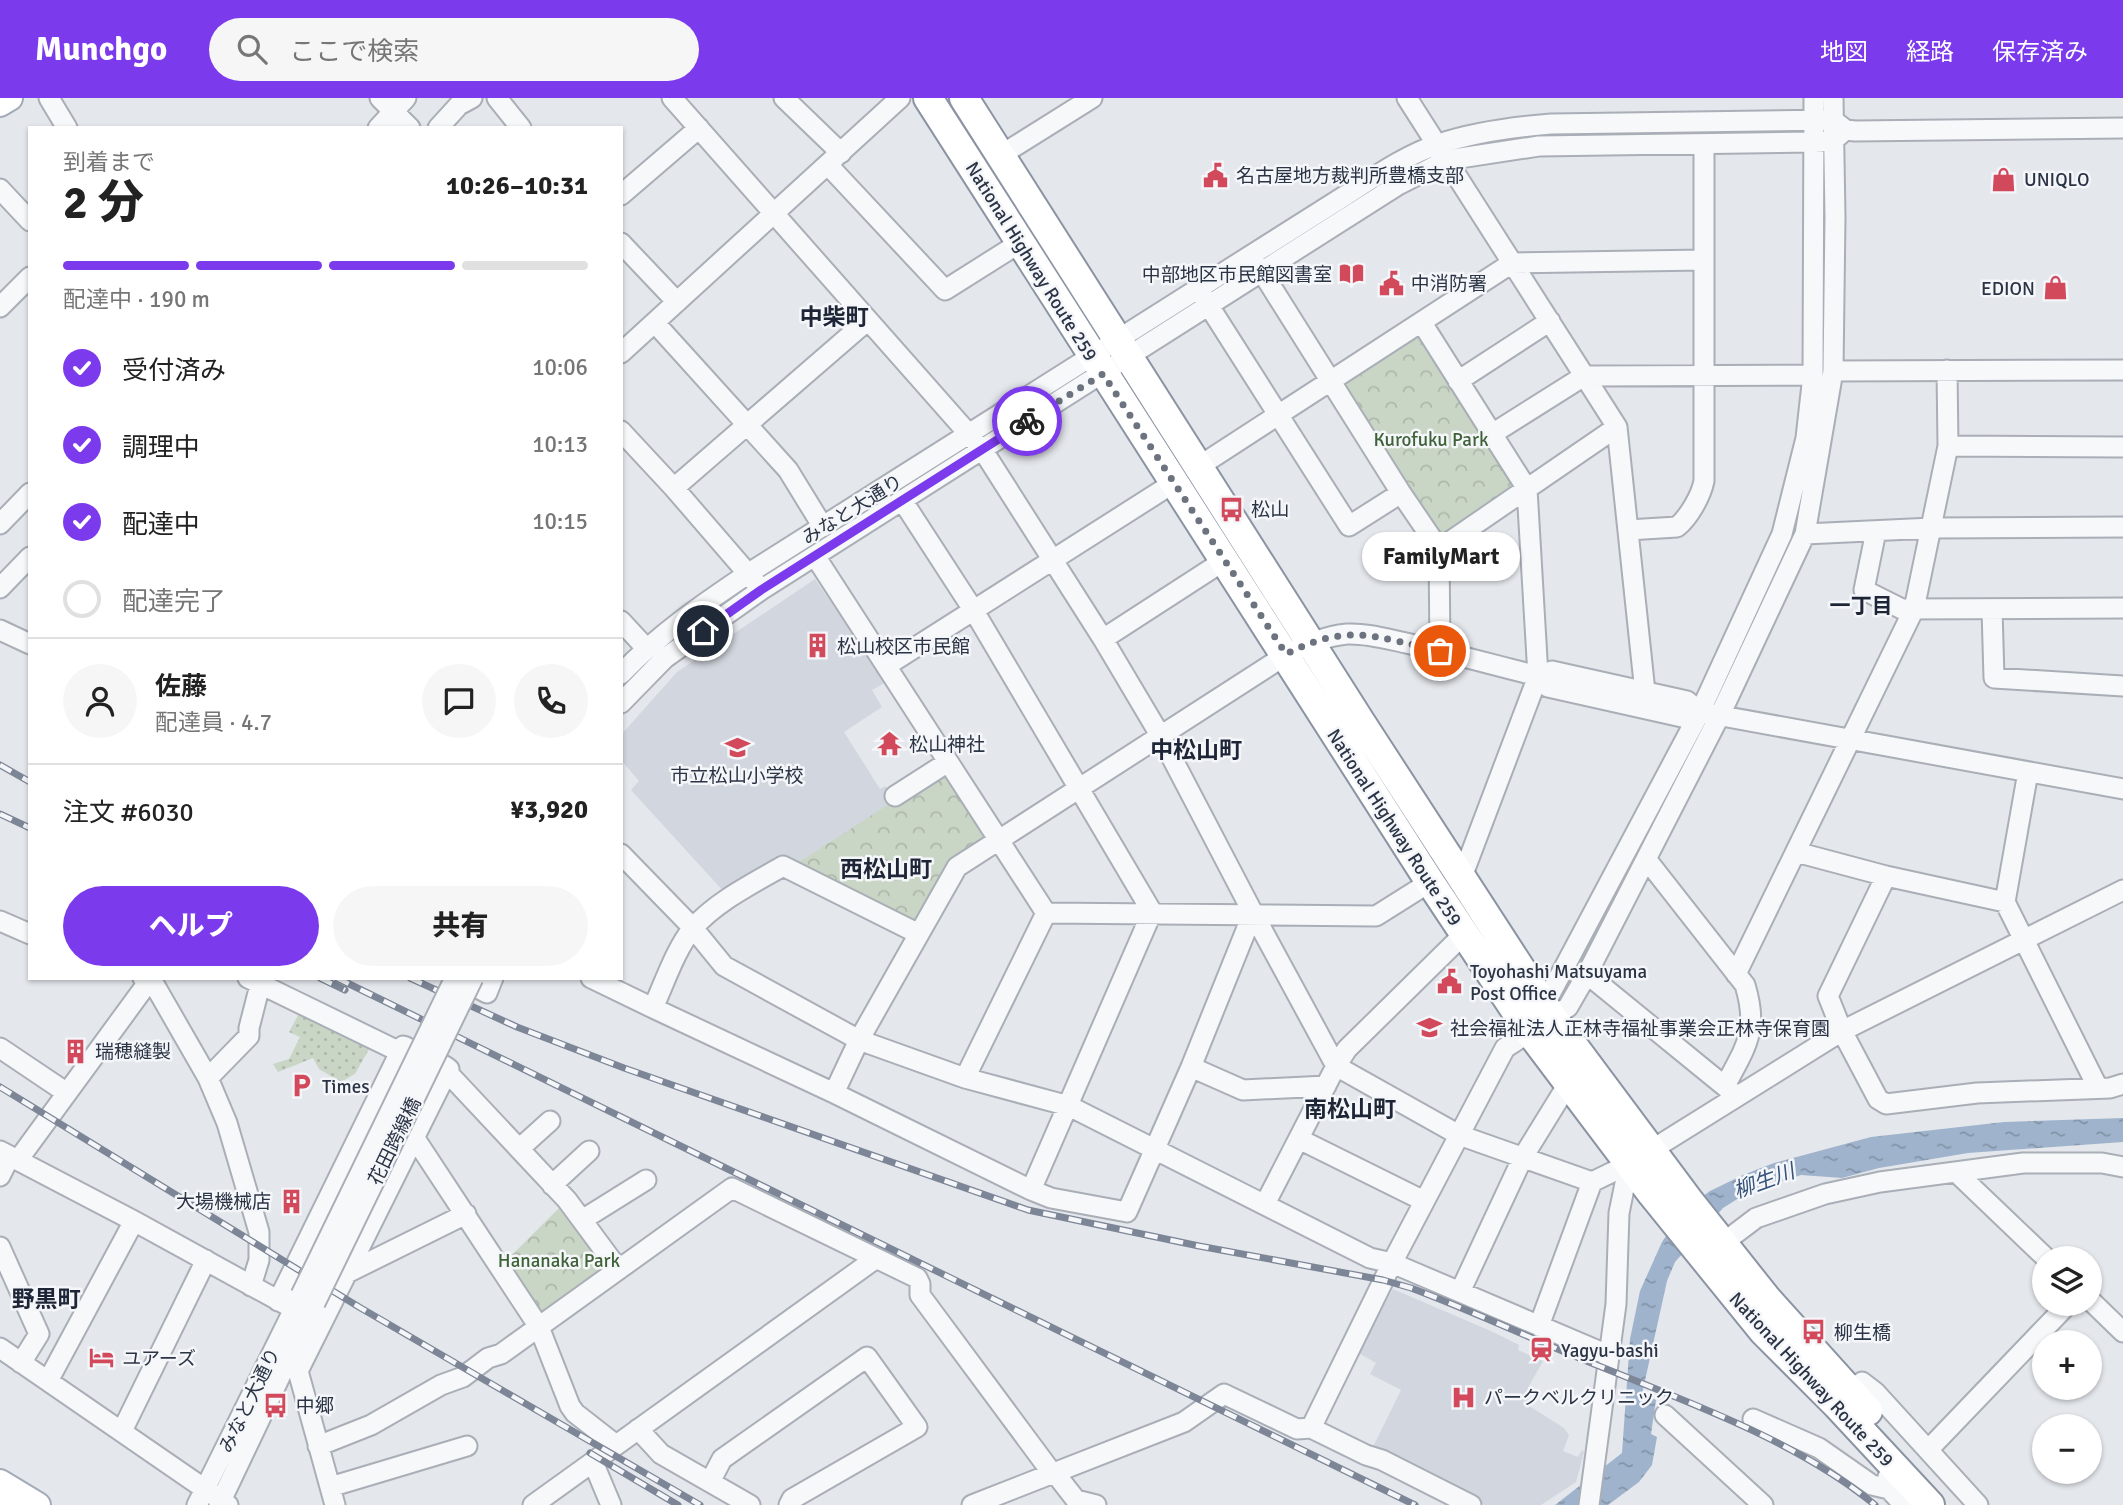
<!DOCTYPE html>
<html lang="ja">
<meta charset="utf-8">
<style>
body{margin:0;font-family:Signika,"Noto Sans JP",sans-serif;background:#f6f6f6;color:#222;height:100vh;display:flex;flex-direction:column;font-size:26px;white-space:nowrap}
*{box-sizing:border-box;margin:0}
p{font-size:23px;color:#767676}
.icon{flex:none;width:38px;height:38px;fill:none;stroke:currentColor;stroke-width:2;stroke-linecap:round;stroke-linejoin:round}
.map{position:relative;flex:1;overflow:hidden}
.sheet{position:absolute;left:28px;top:28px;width:595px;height:854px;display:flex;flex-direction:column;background:#fff;border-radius:0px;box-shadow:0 2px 5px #0004}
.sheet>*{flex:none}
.buttons{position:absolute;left:2032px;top:1148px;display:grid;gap:14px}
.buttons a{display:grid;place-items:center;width:70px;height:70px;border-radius:50%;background:#fff;box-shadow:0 2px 5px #0004;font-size:35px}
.pin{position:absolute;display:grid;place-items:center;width:60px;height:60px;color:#fff;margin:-30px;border:4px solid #fff;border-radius:50%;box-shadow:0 2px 7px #0007}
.courier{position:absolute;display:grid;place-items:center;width:70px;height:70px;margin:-35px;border:5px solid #7c3aed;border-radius:50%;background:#fff;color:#222;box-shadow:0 2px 9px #0007}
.bubble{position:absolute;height:49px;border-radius:24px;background:#fff;box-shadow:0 2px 5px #0004;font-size:23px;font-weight:800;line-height:49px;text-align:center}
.summary em{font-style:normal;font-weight:800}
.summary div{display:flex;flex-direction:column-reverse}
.summary{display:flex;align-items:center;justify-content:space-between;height:119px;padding:0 35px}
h1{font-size:46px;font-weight:800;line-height:52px}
.bar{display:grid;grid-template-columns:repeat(4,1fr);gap:10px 7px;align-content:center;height:84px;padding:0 35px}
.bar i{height:9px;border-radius:5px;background:#e0e0e0}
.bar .on{background:#7c3aed}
.bar p{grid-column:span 4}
.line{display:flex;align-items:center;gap:18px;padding:0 35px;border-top:2px solid #e0e0e0}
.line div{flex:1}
.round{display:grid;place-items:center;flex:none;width:74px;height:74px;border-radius:37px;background:#f6f6f6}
ol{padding:0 35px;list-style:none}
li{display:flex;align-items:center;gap:21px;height:77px}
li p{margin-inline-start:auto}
li .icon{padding:7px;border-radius:50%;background:#7c3aed;color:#fff;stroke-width:4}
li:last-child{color:#767676}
li i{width:38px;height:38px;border:4px solid #e0e0e0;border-radius:50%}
.cta{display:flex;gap:14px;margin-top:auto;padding:14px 35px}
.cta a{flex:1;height:80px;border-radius:42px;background:#7c3aed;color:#fff;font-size:28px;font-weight:800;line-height:80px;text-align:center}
.cta a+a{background:#f6f6f6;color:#222}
header{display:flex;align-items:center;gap:42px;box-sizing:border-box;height:98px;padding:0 35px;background:#7c3aed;color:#fff}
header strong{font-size:33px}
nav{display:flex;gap:38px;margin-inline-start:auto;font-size:24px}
.search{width:490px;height:63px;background:#f6f6f6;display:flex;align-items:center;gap:18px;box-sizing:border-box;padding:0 24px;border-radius:38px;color:#767676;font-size:26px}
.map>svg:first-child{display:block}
.built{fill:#d2d6de}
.grass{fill:url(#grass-dots)}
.forest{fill:url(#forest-crowns)}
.water{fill:url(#water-ripples)}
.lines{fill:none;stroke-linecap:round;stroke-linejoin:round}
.minor-casing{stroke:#a9aeb7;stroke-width:23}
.major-casing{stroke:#a3abb8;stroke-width:28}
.highway-casing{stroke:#8b94a3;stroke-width:32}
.minor{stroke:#f7f8fa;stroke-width:19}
.major{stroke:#fff;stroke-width:24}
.highway{stroke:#fff;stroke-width:28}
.rail-casing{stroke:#7d8696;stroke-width:7}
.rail{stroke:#f4f6f9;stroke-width:4.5;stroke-dasharray:13;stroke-linecap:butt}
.minor-bridge-casing{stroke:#a9aeb7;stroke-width:23;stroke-linecap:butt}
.minor-bridge{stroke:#f7f8fa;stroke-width:19}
.done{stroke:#6c737f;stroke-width:7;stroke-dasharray:0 12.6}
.route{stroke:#7c3aed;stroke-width:9}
.labels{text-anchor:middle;stroke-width:5;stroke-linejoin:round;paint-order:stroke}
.poi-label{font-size:19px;fill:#2b3445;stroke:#f4f6f9;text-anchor:start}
.street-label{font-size:19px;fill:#2b3445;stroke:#f4f6f9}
.park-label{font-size:19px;fill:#3f6138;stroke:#f4f6f9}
.neighbourhood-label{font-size:21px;font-weight:bold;fill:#1d2536;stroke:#f4f6f9}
.water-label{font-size:21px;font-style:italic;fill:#34527a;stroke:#f4f6f9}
.quarter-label{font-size:23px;font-weight:bold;fill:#1d2536;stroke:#f4f6f9}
</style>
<header>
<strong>Munchgo</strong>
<div class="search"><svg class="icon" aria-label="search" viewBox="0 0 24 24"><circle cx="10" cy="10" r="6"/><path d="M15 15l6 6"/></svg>ここで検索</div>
<nav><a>地図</a><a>経路</a><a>保存済み</a></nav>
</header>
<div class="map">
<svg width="2123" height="1407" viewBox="0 0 2123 1407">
<defs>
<pattern id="grass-dots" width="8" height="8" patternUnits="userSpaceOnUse" patternTransform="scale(1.75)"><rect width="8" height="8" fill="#c9d6c5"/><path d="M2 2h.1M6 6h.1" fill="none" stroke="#adb8ab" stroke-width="1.8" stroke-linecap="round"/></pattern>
<pattern id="forest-crowns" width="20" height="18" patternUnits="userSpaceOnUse" patternTransform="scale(1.75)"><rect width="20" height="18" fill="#c9d6c5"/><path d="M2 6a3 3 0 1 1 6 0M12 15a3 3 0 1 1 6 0" fill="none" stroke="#adb8ab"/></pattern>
<pattern id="water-ripples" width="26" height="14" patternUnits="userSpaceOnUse" patternTransform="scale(1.75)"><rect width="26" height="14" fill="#9fb4cc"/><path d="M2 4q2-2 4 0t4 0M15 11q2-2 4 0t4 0" fill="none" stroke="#8293a7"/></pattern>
</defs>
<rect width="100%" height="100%" fill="#e4e7ec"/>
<path class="built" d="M815,481L886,584L872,592L882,609L844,634L880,691L885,688L895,703L794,767L725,795L631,692L639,683L621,662V637L677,574Z
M1393,1191L1493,1234L1519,1247L1518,1252L1543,1263L1529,1288L1533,1291L1526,1306L1564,1330L1569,1337L1563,1353L1578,1359L1582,1352L1584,1354L1576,1384L1541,1407H1484L1373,1349L1401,1292L1370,1276L1376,1265L1357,1254Z"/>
<path class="grass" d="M301,912L372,946L355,976L341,984L319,971L313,960L278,974L273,966L289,961L300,939L289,934Z"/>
<path class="forest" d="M1418,237L1516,385L1514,392L1442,440L1436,439L1342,285Z
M939,674L947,676L985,732L984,739L951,760L918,821L912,823L794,767Z
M563,1106L609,1167L540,1220L504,1165Z"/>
<path class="water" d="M2123,1020V1044L1968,1055L1879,1070L1842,1080L1801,1077L1747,1095L1723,1110L1675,1164L1667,1183L1642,1296L1656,1302L1651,1336L1657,1339L1652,1367L1639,1384L1608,1407H1555L1622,1355L1630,1241L1640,1193L1662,1144L1683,1113L1710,1093L1743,1077L1774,1065L1871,1039L2004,1024Z"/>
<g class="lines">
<defs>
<path id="minor" d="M49,0L67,30
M380,0L410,30
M497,0L521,30
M672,0L982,351L1103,541L1160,637L1253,815L1336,968L1459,1037L1592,1084L1629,1066L1842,933L2123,792
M784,0L841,55
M1407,0L1617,329L1645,594
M378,30L406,0
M438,30L459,7L472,0
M1001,57L1092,0
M828,67L945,192L1021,144
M0,91L30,123
M621,97L699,30
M621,145L677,204
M1257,166L1401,395L1439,451L1440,553
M1202,197L1349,428L1401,395
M0,209L30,179
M655,225L788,372L823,429
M1422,225L1527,391L1538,578L1462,779
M621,255L900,0
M1833,273L2123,272
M1458,283L1550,223
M621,333L674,390L756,485
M1492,336L1584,278L1813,277
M1948,348L2123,349
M1198,369L1512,165L1704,162
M674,390L868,222
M902,402L974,513L1152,814L1031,1092
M0,426L30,395
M1628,432L1677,429C1689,419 1701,398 1704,383V47
M1876,433L1864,492L1902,511L2123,510
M1805,436L1932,430L2123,429
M1439,451L1617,329
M815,458L1046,815
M0,490L30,459
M1992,511L1994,580L2123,588
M621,523L646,550
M0,532L30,546
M1103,541L1225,462
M886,568L1175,384
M621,576C659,536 703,506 749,475L1343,99C1373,80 1405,57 1439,46C1475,34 1514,29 1551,26L1833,22L1846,32L1855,33L2123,30
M1538,578L1552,573L1687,603L1700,614
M621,605L665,560L761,492L1398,87L1447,62L1539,48L1814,44L1833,43L1842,35
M2028,674L2005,804L2098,990
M895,698L948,664
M1796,754L1886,778L2005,804
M621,756L693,830L724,868L859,942L965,980L1069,1008L1370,1160L1392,1165L1608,1257
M1647,762L1745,887C1759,933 1746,948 1725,988
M1886,778L1828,898L1842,933L1878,1001L1886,1006L1977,995L2110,990L2123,986
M0,823L30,836
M919,836L783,768C752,786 717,803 693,830C676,850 664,886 653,910L834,995L1031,1092L1051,1100L1127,1114L1191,969L1253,815
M1587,876L1733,995
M1736,876L1914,511L1948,348L1947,272
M143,880L154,886L208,980L227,1025L259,1134V1162L251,1188
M248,880L400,954
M459,880L487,895L493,880
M591,880L653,910
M1539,917L1700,614L1782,436L1806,340L1813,277L1814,0
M0,950L67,995
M445,968L449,971L447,974L567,1102L618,1171
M1191,969L1243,992L1326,988
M208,980L249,938V930L260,887
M965,980L1046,815L1376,818L1430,784
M834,995L859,942L957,769L1286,557C1306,547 1325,538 1347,536C1367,535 1387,541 1406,545C1450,555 1494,567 1538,578L1548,589L1682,619L1700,614L2123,691
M414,1039L539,1229L570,1308L575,1315L616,1347
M1299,1041L1424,1103
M519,1051L550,1023
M0,1053L134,1123L294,1211
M18,1062L149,883
M1957,1075L2046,1160
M0,1078L10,1058
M552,1087L589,1053
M1265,1106L1336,968L1347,951L1464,836
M582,1122L646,1082
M1723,1145L1756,1120L1825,1096L1880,1084L2023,1065H2102L2123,1069
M0,1149L39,1236L21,1265
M347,1175L466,1116
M1460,1194L1523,1059L1568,986
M2090,1202L2123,1234
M278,1203L403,948L406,949
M1539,1228L1592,1084
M0,1250L228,1407
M287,1267L298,1273L335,1407
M298,1273L447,974
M48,1283L134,1123
M1851,1294L1862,1284L1875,1294L1978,1407
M1665,1317L1763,1407
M1753,1321L1819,1350L1872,1387L1889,1391
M1311,1330L1392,1165L1505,950L1568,909L1587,876L1720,617L1805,436L1833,273L1835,119L1833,0
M638,1331L661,1356L750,1407
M122,1333L206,1162
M318,1348L371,1327L441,1287L463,1279L488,1260L501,1256L732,1090L917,1180L920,1186V1197L1052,1375L1058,1379L1076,1402L1096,1407
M1928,1352L2068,1206
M593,1364L611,1407
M1888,1379L1889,1391L1904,1407
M710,1384L722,1361L867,1259L917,1329L792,1401L789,1407
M330,1389L467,1348
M197,1407L299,1201
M219,1407L315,1205
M533,1407L875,1161
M972,1407L1184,1324L1224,1296L1297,1331L1311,1330L1366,1357L1382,1362L1471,1407
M1589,1407L1616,1206L1619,1115L1629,1066"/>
<path id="major" d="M0,6L10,0
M0,1384L38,1407
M0,1405L3,1407"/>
<path id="highway" d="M928,0L1430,784L1529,933L1652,1096L1763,1233L1837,1307L1930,1407
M964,0L1360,623L1552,919L1690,1104L1767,1201L1868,1313"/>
</defs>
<use href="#minor" class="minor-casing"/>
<use href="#major" class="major-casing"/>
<use href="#highway" class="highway-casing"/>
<use href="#minor" class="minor"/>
<use href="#major" class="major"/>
<use href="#highway" class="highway"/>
<defs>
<path id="rail" d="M0,667L30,684
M0,716L30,730
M320,880L345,892
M337,880L1415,1407
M410,880L517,929L624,970L1028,1112L1199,1148L1383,1182L1411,1190C1475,1214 1536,1243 1599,1268C1690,1305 1799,1344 1875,1407
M0,989L359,1209L700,1407
M590,1355L678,1407"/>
</defs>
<use href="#rail" class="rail-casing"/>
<use href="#rail" class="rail"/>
<defs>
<path id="minor-bridge" d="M301,1197L455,880
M315,1205L473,880"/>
</defs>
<use href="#minor-bridge" class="minor-bridge-casing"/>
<use href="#minor-bridge" class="minor-bridge"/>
</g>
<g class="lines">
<path class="done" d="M1027,323L1103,276L1286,556C1349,524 1375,539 1440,553"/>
<path class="route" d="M703,533L761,492L1027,323"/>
</g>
<defs>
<symbol id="civic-bare" viewBox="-9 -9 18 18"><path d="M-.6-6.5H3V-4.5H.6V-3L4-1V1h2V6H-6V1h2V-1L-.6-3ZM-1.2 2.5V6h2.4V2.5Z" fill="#d1495b" stroke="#f4f6f9" stroke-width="2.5" paint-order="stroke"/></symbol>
<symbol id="shop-bare" viewBox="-9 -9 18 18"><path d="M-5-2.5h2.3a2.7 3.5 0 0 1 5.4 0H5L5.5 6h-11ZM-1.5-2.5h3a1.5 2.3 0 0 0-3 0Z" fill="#d1495b" stroke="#f4f6f9" stroke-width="2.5" paint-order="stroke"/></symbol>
<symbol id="library-bare" viewBox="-9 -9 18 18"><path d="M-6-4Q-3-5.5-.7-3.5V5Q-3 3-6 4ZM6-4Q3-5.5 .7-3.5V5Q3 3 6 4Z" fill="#d1495b" stroke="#f4f6f9" stroke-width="2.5" paint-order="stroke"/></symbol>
<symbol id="bus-bare" viewBox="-9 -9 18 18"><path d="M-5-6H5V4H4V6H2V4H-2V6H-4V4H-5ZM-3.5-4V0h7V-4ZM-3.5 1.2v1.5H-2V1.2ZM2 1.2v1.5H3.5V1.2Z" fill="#d1495b" stroke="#f4f6f9" stroke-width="2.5" paint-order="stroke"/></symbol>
<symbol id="building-bare" viewBox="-9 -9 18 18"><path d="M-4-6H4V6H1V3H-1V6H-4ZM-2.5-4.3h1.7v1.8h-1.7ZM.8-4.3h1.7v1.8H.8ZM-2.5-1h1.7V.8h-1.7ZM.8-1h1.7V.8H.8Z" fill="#d1495b" stroke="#f4f6f9" stroke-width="2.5" paint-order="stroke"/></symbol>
<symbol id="temple-bare" viewBox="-9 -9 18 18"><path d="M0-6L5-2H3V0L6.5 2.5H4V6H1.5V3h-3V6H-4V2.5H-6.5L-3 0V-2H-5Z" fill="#d1495b" stroke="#f4f6f9" stroke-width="2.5" paint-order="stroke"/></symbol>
<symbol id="school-bare" viewBox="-9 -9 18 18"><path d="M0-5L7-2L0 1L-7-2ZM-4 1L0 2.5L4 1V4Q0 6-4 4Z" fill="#d1495b" stroke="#f4f6f9" stroke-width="2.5" paint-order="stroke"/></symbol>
<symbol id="parking-bare" viewBox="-9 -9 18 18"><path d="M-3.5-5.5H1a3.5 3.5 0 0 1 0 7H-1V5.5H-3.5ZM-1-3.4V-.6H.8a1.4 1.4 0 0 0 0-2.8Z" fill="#d1495b" stroke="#f4f6f9" stroke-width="2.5" paint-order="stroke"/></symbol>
<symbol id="station-bare" viewBox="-9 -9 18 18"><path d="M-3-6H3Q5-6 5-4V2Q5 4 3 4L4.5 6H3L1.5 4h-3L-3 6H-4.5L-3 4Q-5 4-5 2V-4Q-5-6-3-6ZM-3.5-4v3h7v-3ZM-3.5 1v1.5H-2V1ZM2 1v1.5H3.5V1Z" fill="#d1495b" stroke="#f4f6f9" stroke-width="2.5" paint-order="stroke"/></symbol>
<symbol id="hotel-bare" viewBox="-9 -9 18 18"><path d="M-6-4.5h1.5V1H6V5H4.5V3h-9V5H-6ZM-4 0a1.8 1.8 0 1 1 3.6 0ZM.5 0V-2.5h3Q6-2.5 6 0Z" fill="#d1495b" stroke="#f4f6f9" stroke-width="2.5" paint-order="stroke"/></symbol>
<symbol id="hospital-bare" viewBox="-9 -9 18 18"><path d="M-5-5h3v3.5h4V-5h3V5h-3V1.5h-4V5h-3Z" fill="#d1495b" stroke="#f4f6f9" stroke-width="2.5" paint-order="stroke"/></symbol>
</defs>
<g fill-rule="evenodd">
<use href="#civic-bare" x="1198" y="60" width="35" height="35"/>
<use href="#shop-bare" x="1986" y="64" width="35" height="35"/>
<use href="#library-bare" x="1334" y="158" width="35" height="35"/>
<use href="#civic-bare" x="1374" y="168" width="35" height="35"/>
<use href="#shop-bare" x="2038" y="172" width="35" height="35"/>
<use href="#bus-bare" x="1214" y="394" width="35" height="35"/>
<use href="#building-bare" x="800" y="530" width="35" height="35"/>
<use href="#temple-bare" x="872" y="628" width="35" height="35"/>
<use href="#school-bare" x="720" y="632" width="35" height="35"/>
<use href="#civic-bare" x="1432" y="866" width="35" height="35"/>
<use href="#school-bare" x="1412" y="912" width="35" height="35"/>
<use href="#building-bare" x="58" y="936" width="35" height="35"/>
<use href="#parking-bare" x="284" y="970" width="35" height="35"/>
<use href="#building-bare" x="274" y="1086" width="35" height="35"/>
<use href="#bus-bare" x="1796" y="1216" width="35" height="35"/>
<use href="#station-bare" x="1524" y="1234" width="35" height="35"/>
<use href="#hotel-bare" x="84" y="1242" width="35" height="35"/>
<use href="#hospital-bare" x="1446" y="1282" width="35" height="35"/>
<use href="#bus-bare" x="258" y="1290" width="35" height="35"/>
</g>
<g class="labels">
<g class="poi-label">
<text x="1236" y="84">名古屋地方裁判所豊橋支部</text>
<text x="2024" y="88">UNIQLO</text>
<text x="1332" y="183" text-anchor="end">中部地区市民館図書室</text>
<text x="1411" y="192">中消防署</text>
<text x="2035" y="197" text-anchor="end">EDION</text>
<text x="1251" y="418">松山</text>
<text x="837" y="555">松山校区市民館</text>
<text x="909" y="653">松山神社</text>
<text x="737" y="684" text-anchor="middle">市立松山小学校</text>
<text x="1470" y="880">Toyohashi Matsuyama<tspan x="1470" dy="22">Post Office</tspan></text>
<text x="1450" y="937">社会福祉法人正林寺福祉事業会正林寺保育園</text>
<text x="95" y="960">瑞穂縫製</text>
<text x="322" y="995">Times</text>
<text x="271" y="1110" text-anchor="end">大場機械店</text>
<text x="1834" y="1241">柳生橋</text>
<text x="1561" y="1259">Yagyu-bashi</text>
<text x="122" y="1267">ユアーズ</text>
<text x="1484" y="1306">パークベルクリニック</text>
<text x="296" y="1314">中郷</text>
</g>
<g class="street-label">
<text transform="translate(1032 163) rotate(58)" y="7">National Highway Route 259</text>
<text transform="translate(852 411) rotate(-32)" y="7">みなと大通り</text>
<text transform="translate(1395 729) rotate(57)" y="7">National Highway Route 259</text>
<text transform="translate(394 1043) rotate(-64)" y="7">花田跨線橋</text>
<text transform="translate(1812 1281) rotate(47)" y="7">National Highway Route 259</text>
<text transform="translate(249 1302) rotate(-64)" y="7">みなと大通り</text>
</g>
<g class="park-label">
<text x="1431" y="348">Kurofuku Park</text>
<text x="559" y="1169">Hananaka Park</text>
</g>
<g class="neighbourhood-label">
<text x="1861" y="515">一丁目</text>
</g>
<g class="water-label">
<text transform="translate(1764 1083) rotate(-20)" y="7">柳生川</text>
</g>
<g class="quarter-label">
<text x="834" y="227">中柴町</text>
<text x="1196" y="660">中松山町</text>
<text x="886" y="779">西松山町</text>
<text x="1350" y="1019">南松山町</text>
<text x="46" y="1209">野黒町</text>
</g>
</g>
</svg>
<div class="buttons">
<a><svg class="icon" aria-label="layers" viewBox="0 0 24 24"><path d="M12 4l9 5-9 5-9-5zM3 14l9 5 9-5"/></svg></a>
<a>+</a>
<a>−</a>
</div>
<div class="pin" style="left:1440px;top:553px;background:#ea580c"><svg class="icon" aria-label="bag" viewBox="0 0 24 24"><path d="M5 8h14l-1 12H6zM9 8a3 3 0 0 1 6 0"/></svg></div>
<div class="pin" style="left:703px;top:533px;background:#1f2937"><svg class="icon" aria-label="home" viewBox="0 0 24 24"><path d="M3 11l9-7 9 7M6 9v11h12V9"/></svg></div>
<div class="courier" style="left:1027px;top:323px"><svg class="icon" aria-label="bike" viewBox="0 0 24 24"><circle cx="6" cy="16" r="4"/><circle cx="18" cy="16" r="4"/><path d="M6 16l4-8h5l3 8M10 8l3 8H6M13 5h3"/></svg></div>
<div class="bubble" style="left:1362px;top:434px;width:158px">FamilyMart</div>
<section class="sheet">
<div class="summary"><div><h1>2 分</h1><p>到着まで</p></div><em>10:26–10:31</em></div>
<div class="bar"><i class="on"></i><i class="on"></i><i class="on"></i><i></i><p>配達中 · 190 m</p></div>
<ol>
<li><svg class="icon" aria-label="check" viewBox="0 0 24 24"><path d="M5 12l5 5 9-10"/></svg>受付済み<p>10:06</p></li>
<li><svg class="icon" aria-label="check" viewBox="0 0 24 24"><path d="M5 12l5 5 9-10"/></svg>調理中<p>10:13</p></li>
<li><svg class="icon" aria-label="check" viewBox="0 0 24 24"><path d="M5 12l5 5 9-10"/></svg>配達中<p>10:15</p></li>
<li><i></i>配達完了</li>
</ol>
<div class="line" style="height:126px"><a class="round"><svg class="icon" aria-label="person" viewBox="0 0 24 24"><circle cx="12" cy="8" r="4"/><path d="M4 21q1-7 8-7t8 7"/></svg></a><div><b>佐藤</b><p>配達員 · 4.7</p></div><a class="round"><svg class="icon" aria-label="chat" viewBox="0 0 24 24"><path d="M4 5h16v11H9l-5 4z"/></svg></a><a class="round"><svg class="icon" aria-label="phone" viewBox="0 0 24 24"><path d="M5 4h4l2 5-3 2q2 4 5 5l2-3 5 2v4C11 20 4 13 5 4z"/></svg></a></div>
<div class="line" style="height:91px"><div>注文 #6030</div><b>¥3,920</b></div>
<div class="cta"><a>ヘルプ</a><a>共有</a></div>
</section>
</div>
